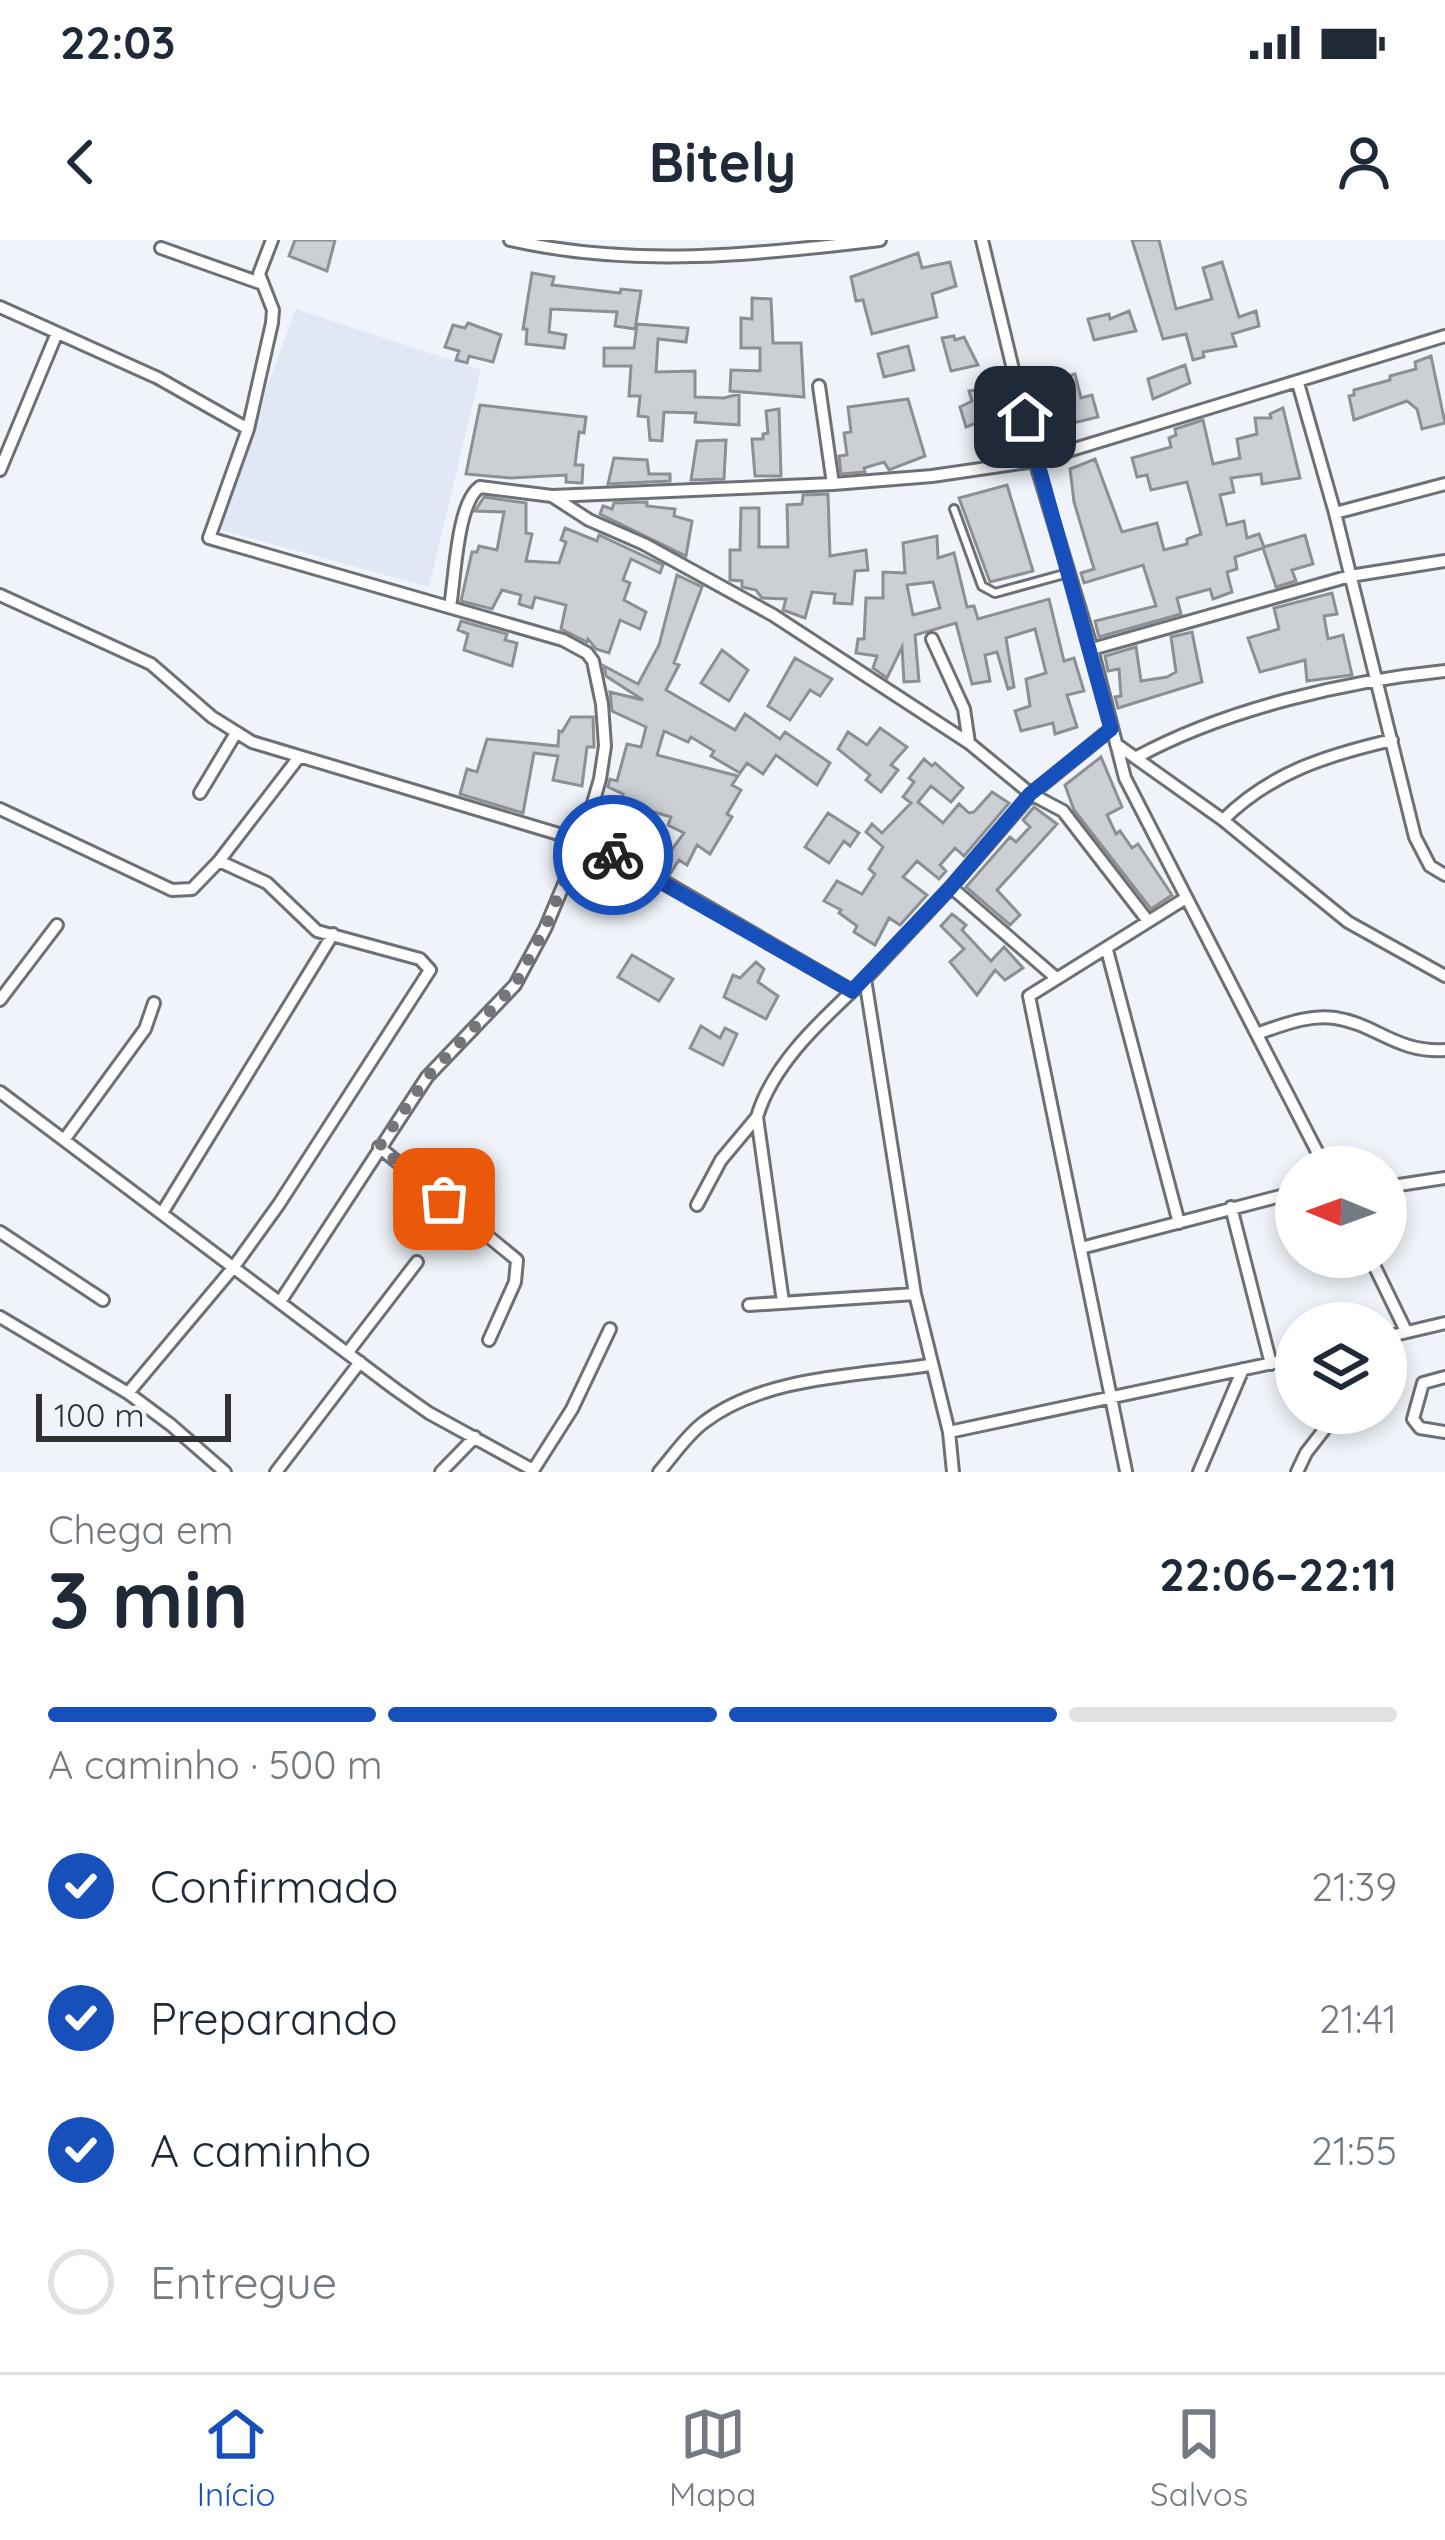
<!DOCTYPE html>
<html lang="pt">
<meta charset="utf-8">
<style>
body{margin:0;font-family:Quicksand,sans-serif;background:#f2f2f3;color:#1f2937;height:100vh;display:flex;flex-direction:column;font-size:45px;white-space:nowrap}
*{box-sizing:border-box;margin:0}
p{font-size:39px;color:#747a83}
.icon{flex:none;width:66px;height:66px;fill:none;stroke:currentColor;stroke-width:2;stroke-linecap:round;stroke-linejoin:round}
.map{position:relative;height:1232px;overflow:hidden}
.side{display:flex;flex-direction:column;background:#fff;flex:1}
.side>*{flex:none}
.needle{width:78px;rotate:271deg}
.buttons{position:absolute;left:1275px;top:906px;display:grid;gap:24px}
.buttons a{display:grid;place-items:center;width:132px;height:132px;border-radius:50%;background:#fff;box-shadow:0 6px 18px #0003;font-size:60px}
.scale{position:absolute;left:36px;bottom:30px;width:195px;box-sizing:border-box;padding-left:12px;border:6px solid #2f3133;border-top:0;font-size:33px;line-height:42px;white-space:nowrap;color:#2f3133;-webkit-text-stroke:9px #f0f4fa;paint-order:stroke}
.pin{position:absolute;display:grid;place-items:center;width:102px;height:102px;color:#fff;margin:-51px;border-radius:24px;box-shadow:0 6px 18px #0006}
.courier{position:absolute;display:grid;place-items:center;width:120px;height:120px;margin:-60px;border:9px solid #174fbb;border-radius:50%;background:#fff;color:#222;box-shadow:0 3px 15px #0007}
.headline em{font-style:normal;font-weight:700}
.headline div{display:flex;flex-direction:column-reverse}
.headline{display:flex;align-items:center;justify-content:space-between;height:204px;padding:0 48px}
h1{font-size:78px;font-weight:700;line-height:90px}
.bar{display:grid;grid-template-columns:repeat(4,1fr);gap:18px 12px;align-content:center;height:144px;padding:0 48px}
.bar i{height:15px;border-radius:9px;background:#e0e1e3}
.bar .current{background:#174fbb}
.bar p{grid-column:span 4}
ol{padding:0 48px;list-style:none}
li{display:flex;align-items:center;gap:36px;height:132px}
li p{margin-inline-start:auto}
li .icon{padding:12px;border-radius:50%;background:#174fbb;color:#fff;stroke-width:4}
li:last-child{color:#747a83}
li i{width:66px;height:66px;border:6px solid #e0e1e3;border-radius:50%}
.status{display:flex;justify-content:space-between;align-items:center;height:84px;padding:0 60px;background:#fff;direction:ltr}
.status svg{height:33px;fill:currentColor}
header{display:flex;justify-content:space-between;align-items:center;height:156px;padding:0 48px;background:#fff;font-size:54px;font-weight:700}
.tab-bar{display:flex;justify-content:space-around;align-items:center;height:168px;border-top:3px solid #e0e1e3;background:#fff;font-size:33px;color:#747a83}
.tab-bar a{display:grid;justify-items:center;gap:6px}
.tab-bar .current{color:#174fbb}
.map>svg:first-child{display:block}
.built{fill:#dfe8f4}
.building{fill:#ccd0d5;stroke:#8c9095;stroke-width:3;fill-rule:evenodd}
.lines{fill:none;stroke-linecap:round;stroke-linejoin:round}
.service-casing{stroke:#6d7175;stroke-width:12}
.minor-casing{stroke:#6d7175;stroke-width:16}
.service{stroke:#fff;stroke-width:6}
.minor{stroke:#fff;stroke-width:10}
.done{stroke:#737579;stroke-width:12;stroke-dasharray:0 21.6}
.route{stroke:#174fbb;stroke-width:15}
</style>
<div class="status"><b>22:03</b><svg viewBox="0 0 49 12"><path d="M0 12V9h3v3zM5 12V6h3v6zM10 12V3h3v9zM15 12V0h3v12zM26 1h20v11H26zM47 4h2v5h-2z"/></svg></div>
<header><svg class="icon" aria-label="back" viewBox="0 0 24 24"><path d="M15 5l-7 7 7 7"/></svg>Bitely<svg class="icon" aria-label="person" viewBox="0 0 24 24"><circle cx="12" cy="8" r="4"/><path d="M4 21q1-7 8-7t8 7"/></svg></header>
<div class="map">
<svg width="1445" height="1232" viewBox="0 0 1445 1232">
<rect width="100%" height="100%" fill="#f0f4fa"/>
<path class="built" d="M296,69L481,130L429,347L214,288Z"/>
<path class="building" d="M295,0H335L327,31L289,16Z
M1132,0H1159L1176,69L1212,59L1203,28L1222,22L1239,77L1256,71L1259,86L1232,94L1236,106L1203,112L1204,117L1193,120L1186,94L1163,99Z
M918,13L922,28L950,22L956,46L932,54L937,77L872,94L863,60L856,61L851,37Z
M532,33L554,37L552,45L620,53L621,49L641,51L635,89L615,86L617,72L551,69L549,92L566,95L564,108L526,104L527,89H523Z
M752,58L771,59L773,103H801L804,157L730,151L731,130L760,131V108H741V78L752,79Z
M1129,71L1136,91L1094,100L1088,79L1109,74L1110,79Z
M468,83L501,95L493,122L469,116L467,123L456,120L459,111L445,107L453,85L465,88Z
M637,84L688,88L686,102L658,99L656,132L695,131V157L724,158L739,154V185L695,182L696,173L664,172L662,201L650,200L648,177L638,176L640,156H629L631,126H604V108H634Z
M954,96L955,100L964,97L978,125L951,131L942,98Z
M908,106L914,130L884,137L878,114Z
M1431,116L1445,183L1422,189L1417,169L1407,161L1354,180L1349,156L1354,155V150L1390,140V136L1416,129L1415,122Z
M1185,125L1190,143L1153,159L1148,139Z
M1075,134L1081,158L1092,155L1098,177L1057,187L1045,143Z
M983,149L986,160L994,158L998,175L966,187L960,167L972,161L969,151Z
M908,159L925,216L889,230L884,222L864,228L865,232L841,234L839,216L847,215L844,193L851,192L848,167Z
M480,165L586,177L584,193L579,192L575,225H583L582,243L566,242V235L510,238L466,234Z
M1283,168L1300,238L1262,244L1261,234L1231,238L1234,252L1220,255L1227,285L1244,281L1247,298L1259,294L1264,307L1305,295L1313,324L1292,330L1296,341L1276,347L1263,308L1235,317L1237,329L1227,332L1232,352L1213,359L1210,349L1177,358L1181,374L1099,397L1095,381L1156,366L1143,325L1084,343L1081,333L1094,329L1074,262L1070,229L1095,219L1122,292L1157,283L1164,310L1187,304V299L1201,294L1187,242L1151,250L1147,235L1137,237L1132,218L1171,207L1169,198L1176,195L1175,189L1203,180L1213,224L1240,218L1237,199L1257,194L1255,178H1271L1270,174Z
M779,169L781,236H755L752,199H763V194L768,193L766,171Z
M726,200L724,239L691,240L697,201Z
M614,218L647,220L649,234H670V241L608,244Z
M1007,245L1033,331L990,342L959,258Z
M828,254L830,316L866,310L868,330L855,331L852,364L834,363L835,354L812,352L805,378L783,370L786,359L762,358L756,350L742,347V341L730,340V310H740L741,268H759V307H788L787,265L802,264L803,255Z
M484,257L526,263V293L532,294L526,321L559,323L566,302L561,300L565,288L597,301L599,295L663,325L660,333L631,319L623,340L630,343L624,360L646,372L640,389L620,380L609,413L596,409L588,399L587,402L561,389L566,365L535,357L532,368L519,364L521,355L502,350L492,369L461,361L472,312H477L479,306L497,310L504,272L475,271Z
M647,262V266L675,269L674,276L692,281L686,316L600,274L603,266L612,269L614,263Z
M937,296L938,318L954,313L967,367L974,366L978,379L1049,359L1064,421L1074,418L1084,451L1067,455L1077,487L1055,494L1053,483L1021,491L1015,471L1030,466L1026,439L1046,433L1035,389L1006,398L1014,447L1008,449L997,412L985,415L990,441L972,444L956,383L915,395L919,441L904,442L902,407L887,438L873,428L877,416L856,413L858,399H864L866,358H883V332L905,333L903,303ZM933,342L940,368L913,375L907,345Z
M677,335L702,347L674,423L679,425L666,450L735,490L745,474L780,499L785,492L830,523L817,545L776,515L763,534L747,523L740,533L711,516L714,511L691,497L688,502L664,491L657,515L738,536L732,545L741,550L727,574L732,577L710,614L697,605L687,625L679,620L670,634L659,627L684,593L668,585L671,577L619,562L623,554L608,547L610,539L617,541L627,504L641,507L646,487L612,471L610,452L643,460L606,436L604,426L638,444L659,405Z
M1332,353L1337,374L1324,376L1328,399L1343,395L1352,435L1307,441L1305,420L1260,432L1248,398L1279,389L1274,368Z
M461,381L507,394L505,400L517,403L512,426L464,410L468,394L458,390Z
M1192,392L1202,442L1118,468L1115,457L1121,456L1119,429L1108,431L1105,416L1136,407L1141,441L1167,437L1176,432L1171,397Z
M722,410L748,430L729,461L701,443Z
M795,418L832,439L820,456L810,450L790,480L768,466Z
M571,477H593L594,507H587L582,546L553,540L558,516L534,513L523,573L460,554L467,529L477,532L487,499L558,506L559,491L562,492Z
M880,488L907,507L891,525L898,530L881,552L866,540L870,535L838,509L848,492L867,505Z
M1101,517L1122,567L1107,575L1116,594L1120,591L1132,608L1138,604L1172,655L1151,669L1074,570L1065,545Z
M924,519L932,526L935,523L963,548L951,562L931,546L918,562L943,583L959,564L969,573L974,572L992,552L1009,563L964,616L955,608L940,625L946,631L939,639L917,621L903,637L927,655L900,685L889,678L875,705L854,692L857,686L839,673L841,670L824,661L837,641L862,654L875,634L869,629L883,607L866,592L872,584L882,593L911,563L903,557L914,542L909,538Z
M1034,567L1057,584L997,650L1020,675L1010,685L966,647L1010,597L1016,602L1030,587L1023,580Z
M613,573L658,598L648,620L630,610L632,607L602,593Z
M828,573L859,593L850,606L844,601L829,623L805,607Z
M952,674L966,685L962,690L991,721L1004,707L1023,728L1005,740L995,730L977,755L950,722L964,709L941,686Z
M632,715L673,739L659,761L618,737Z
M756,722L764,729L758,742L778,756L766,779L724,757L733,735L740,738Z
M701,786L720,798L725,788L737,794L723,825L690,808Z"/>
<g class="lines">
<defs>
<path id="service" d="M954,269L982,346L995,353L1068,333"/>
<path id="minor" d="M272,0L259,34L273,70L272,83L248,189L209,298L563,400L587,413L593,421L602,464L605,506L600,539L582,601L545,689L515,745L427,837L280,1062
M510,0C632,28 757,15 880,0
M982,0L1035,221L1092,409L1125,538L1325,927
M161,8L260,43
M0,67L158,138L248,189
M1298,143L1335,273L1415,597L1430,626L1445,635
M819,146L833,244
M0,230L57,93
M552,256L589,280L644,304L773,375L969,503L1031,554L1063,571L1148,681
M1335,273L1445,244
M0,355L151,424L212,477L252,502L582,601L632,623L852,751
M450,367C455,338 457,262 480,247L552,256L833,244L932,236L1035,221L1445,96
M932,399L964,469L969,503
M1092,409L1350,336L1445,321
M1116,504L1223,580L1348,682L1445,736
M1137,517C1225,469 1346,441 1445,431
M200,553L236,493
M0,569L172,650L192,649L219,621L267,643L317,691L420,719L430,730L279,964L233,1028L128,1153
M1223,580C1271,532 1328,515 1392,500
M219,621L299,517
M951,647L1055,737
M1107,710L1179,983
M0,760L57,685
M1259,793C1283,785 1309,774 1335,778C1376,784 1396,813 1445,810
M0,852L395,1149L429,1173L533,1230
M64,900L145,789L154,763
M379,907L517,1020L515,1042L489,1100
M1386,947L1445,938
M697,965L721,920L757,877
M1231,967L1271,1124
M162,973L333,694
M0,992L103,1060
M1081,1008L1296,952
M1370,1017L1406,1091
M783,1062L757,877C773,822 825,777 865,739
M749,1065L915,1054
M0,1077L128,1153L171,1185L225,1232
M1386,1097L1445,1083
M348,1112L417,1022
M1445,1137L1423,1143L1413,1179L1420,1188L1445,1192
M949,1192L1296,1118
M1126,1231L1029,756L1186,658
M276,1232L360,1122
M441,1232L475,1197
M532,1232L572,1169L610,1089
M659,1232C673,1216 686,1196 703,1183C763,1136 858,1136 930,1125
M953,1232L949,1192L915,1054L865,739L951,647L1031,554L1111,489
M1199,1232L1243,1129
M1297,1232L1306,1213L1337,1173"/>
</defs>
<use href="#service" class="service-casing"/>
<use href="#minor" class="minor-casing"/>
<use href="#service" class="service"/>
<use href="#minor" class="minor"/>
</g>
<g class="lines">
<path class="done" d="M444,959L379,907L427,837L515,745L545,688L581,601L613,615"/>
<path class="route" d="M613,615L852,751L951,647L1030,554L1111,489L1025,177"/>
</g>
</svg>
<div class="buttons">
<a><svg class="needle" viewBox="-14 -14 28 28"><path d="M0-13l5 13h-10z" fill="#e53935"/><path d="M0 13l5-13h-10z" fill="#747a83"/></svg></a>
<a><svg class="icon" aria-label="layers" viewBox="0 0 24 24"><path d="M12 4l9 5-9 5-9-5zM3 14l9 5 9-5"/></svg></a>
</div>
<div class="scale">100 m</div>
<div class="pin" style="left:444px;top:959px;background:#ea580c"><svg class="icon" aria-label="bag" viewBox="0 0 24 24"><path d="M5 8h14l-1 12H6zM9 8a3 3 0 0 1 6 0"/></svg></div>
<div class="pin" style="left:1025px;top:177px;background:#1f2937"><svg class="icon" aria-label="home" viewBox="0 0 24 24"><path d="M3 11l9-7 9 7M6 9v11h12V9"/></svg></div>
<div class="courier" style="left:613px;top:615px"><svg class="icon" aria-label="bike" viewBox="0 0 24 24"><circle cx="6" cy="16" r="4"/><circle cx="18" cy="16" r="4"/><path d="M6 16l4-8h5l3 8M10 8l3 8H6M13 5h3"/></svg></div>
</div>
<section class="side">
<div class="headline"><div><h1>3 min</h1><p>Chega em</p></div><em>22:06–22:11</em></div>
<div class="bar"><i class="current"></i><i class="current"></i><i class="current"></i><i></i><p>A caminho · 500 m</p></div>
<ol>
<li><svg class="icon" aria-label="check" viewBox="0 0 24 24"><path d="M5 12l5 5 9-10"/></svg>Confirmado<p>21:39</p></li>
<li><svg class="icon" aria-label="check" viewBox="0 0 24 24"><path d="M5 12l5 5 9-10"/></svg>Preparando<p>21:41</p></li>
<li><svg class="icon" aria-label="check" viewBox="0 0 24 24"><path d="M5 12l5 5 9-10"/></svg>A caminho<p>21:55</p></li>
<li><i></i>Entregue</li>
</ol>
</section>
<nav class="tab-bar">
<a class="current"><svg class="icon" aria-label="home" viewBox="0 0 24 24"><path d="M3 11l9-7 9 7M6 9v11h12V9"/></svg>Início</a>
<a><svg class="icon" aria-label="map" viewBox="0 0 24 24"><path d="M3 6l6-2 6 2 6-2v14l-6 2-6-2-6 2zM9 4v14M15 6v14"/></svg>Mapa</a>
<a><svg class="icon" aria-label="saved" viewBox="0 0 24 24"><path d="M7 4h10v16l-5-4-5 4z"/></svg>Salvos</a>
</nav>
